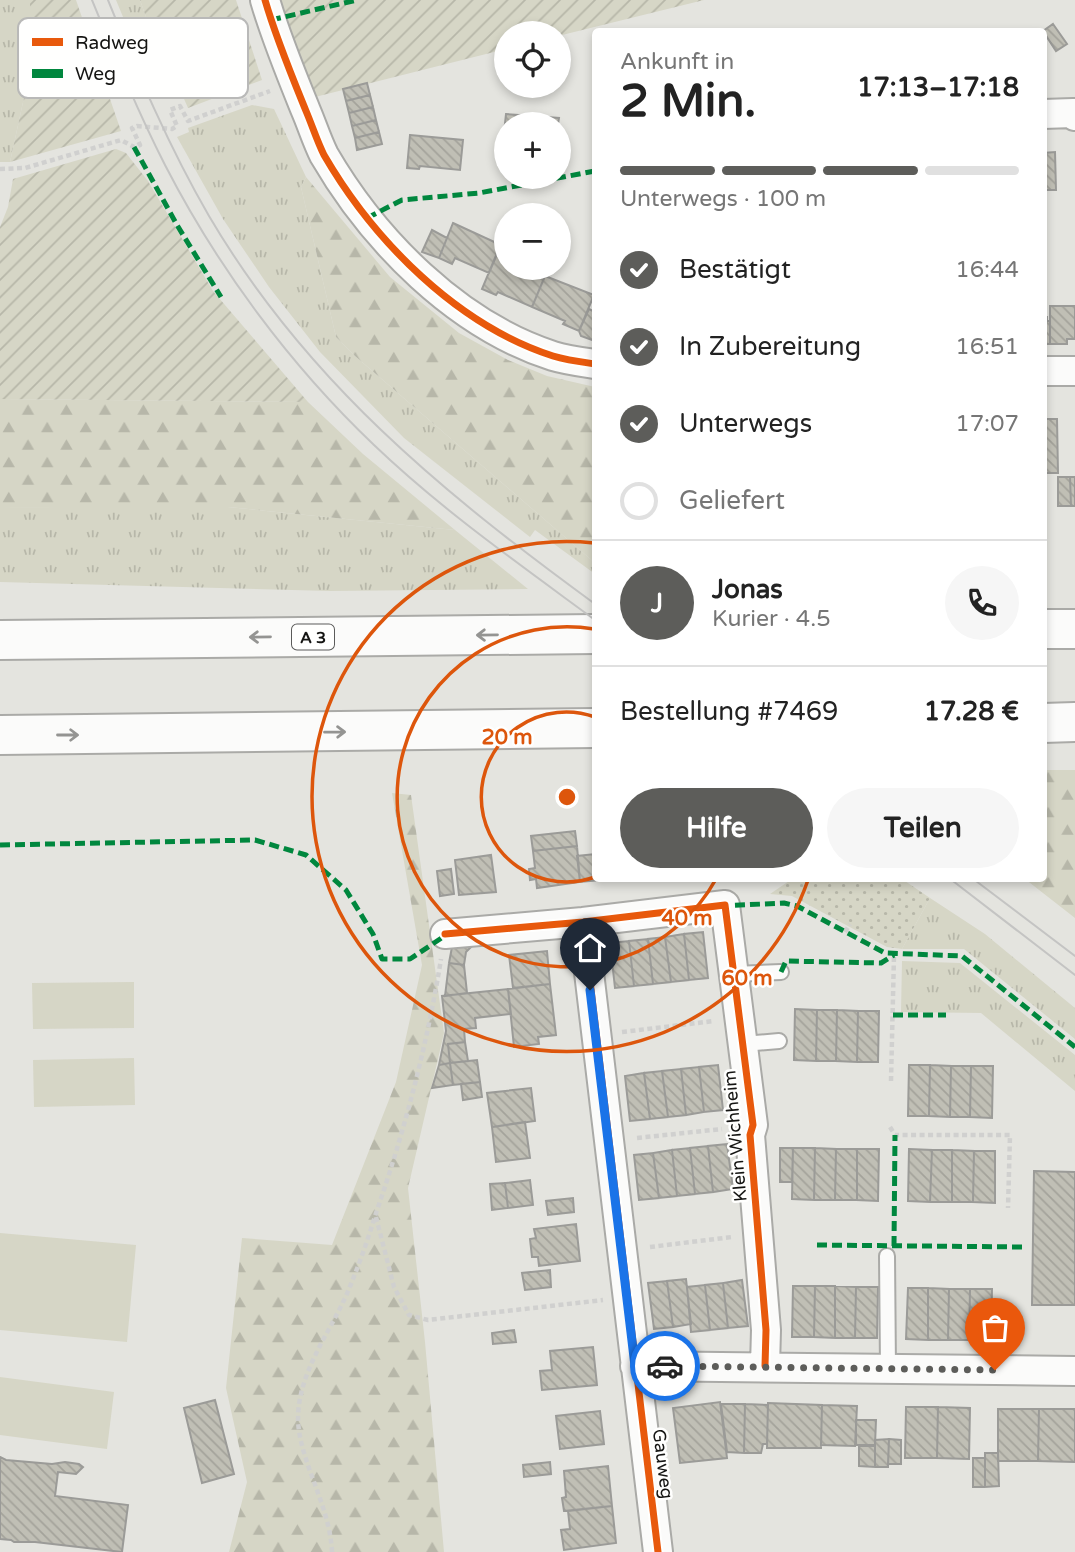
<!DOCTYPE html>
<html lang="de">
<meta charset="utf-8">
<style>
body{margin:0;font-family:"Varela Round",sans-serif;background:#f6f6f6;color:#222;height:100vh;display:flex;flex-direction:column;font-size:26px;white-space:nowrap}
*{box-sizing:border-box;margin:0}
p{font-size:23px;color:#767676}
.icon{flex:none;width:38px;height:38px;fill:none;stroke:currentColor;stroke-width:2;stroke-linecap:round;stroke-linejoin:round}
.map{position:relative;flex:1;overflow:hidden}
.side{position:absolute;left:592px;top:28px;width:455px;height:854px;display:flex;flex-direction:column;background:#fff;border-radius:7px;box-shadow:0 4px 10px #0003}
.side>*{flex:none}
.buttons{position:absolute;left:494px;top:21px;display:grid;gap:14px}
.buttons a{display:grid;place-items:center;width:77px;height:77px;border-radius:50%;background:#fff;box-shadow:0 4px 10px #0003;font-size:35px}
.pin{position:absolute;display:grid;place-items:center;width:60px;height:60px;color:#fff;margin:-72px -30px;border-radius:50% 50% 50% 0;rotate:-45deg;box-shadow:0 0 7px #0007}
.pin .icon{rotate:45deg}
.courier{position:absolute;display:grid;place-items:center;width:70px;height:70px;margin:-35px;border:5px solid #1a73e8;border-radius:50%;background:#fff;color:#222;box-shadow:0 2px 9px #0007}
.head em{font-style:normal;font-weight:800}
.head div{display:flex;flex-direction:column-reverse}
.head{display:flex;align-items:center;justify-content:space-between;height:119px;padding:0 28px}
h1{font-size:46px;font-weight:800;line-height:52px}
.bar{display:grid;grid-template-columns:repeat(4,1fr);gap:10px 7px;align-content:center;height:84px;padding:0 28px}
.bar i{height:9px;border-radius:5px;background:#e0e0e0}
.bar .current{background:#5d5d5a}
.bar p{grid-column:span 4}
.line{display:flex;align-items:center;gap:18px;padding:0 28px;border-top:2px solid #e0e0e0}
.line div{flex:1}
.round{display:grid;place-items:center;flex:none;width:74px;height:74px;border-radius:37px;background:#f6f6f6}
ol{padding:0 28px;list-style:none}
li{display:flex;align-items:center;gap:21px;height:77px}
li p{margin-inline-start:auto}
li .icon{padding:7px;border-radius:50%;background:#5d5d5a;color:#fff;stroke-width:4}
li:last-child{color:#767676}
li i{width:38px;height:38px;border:4px solid #e0e0e0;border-radius:50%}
.primary-button{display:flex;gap:14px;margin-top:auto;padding:14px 28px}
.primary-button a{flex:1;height:80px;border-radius:42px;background:#5d5d5a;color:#fff;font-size:28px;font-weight:800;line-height:80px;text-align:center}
.primary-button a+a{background:#f6f6f6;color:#222}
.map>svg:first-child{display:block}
.grass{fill:url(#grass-tufts)}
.forest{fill:url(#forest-firs)}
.park{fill:url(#park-dots)}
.garden{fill:url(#garden-furrows)}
.pitch{fill:#d6d6c6}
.building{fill:url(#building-back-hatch);stroke:#9b9b98;stroke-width:2}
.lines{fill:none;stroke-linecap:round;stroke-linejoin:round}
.lane-casing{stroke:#aaaaa7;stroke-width:18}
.street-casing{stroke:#aaaaa7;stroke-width:32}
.highway-casing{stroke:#aaaaa7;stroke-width:42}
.path{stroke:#d0d0cf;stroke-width:4.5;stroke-dasharray:5 3.5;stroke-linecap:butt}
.lane{stroke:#fbfbfa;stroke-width:14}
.street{stroke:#fbfbfa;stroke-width:28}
.highway{stroke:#fbfbfa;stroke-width:38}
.tram{stroke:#c4c4c3;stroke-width:2}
.quiet{stroke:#00873e;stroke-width:5;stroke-dasharray:10 5;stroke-linecap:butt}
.cycleway-casing{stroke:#fffffe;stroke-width:11}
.cycleway{stroke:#e8590c;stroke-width:7}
.oneway{stroke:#949492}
.done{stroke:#5d5d5a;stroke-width:7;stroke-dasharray:0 12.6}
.route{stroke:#1a73e8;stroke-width:9}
.ring{fill:none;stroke:#dd560c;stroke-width:3.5}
.labels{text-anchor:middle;stroke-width:5;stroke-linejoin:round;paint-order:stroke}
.shield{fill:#fffffe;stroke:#5b5b5a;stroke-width:2}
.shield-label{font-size:16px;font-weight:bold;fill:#151513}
.street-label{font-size:18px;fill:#151513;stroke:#fffffe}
.key{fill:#fffffe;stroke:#b9b9b8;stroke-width:2}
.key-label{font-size:19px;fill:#151513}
.centre{fill:#dd560c;stroke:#fffffe;stroke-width:3.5}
.ring-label{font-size:21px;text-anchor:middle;font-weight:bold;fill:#dd560c;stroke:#fffffe;stroke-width:5;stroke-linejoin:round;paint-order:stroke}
</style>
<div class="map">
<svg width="1075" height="1552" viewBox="0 0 1075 1552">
<defs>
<pattern id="grass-tufts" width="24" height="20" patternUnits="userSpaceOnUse" patternTransform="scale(1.75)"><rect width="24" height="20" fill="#d6d6c6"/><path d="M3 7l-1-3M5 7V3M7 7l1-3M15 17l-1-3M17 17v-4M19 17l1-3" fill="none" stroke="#b7b7a9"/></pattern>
<pattern id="forest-firs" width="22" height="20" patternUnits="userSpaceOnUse" patternTransform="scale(1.75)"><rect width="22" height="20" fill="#d6d6c6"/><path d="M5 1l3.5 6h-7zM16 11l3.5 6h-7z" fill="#b7b7a9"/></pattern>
<pattern id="park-dots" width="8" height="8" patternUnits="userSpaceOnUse" patternTransform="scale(1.75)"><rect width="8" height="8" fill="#d6d6c6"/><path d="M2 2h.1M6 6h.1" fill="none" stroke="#b7b7a9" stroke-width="1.8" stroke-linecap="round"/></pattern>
<pattern id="garden-furrows" width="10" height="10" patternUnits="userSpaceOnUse" patternTransform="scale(1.75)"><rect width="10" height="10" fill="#d6d6c6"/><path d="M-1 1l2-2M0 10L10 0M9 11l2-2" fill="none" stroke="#b7b7a9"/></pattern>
<pattern id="building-back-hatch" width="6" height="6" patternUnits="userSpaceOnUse" patternTransform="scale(1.75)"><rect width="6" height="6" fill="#c0bfb5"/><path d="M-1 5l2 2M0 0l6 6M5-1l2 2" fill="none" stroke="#a4a39b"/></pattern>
</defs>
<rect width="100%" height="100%" fill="#e4e4df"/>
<path class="grass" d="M0,0H30V70L10,162H0Z
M116,0H140L165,71L128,29Z
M252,105L274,109L306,177L301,187L336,337L355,356L595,563V574L535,530L530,537L404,438L320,352L269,287L223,219L177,137L189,132L188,128Z
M60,507H228L455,530L528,589L330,591L0,582V508Z
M930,898L985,934L1075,1008V1039L964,949H902Z
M902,961L960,963L1075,1055V1091L981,1013L901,1012Z"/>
<path class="forest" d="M306,177L390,277L459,333L508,360L547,376L595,387V563L355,356L336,337L301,187Z
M0,399L308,402L363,454L455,530L228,507L0,508Z
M1043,770H1075V918L1025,879L1043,878Z
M392,793L411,795L444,1033L408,1188L425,1342L444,1552H229L247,1482L226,1388L242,1238L332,1245L396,1082L422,965Z"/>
<path class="park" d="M902,879L930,898L902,949L887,947L792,896L770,894L792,879Z"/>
<path class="garden" d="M30,0H76L121,131L10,162L30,70Z
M140,0H236L262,80L188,108L171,69L165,71Z
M278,0H704L558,36V33H506V49L311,98Z
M116,149L126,153L148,181L213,291L308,402L0,399V227L8,207L13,179Z"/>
<path class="pitch" d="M134,982V1028L33,1029L32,983Z
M134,1058L135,1105L34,1107L33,1060Z
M0,1233L136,1245L127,1342L0,1330Z
M0,1377L114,1392L107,1449L0,1435Z"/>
<path class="building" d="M1053,24L1067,44L1056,51L1043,31Z
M367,83L370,95L346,101L343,89Z
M370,95L373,107L349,113L346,101Z
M373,107L376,120L352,126L349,113Z
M506,114L559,118L558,124H506V151H502Z
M376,120L379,132L355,138L352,126Z
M379,132L382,144L357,150L355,138Z
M410,135L463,140L460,170L420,166L419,169L407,168Z
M1055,152L1056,190H1043V153Z
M453,223L501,245L489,273L455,258L452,264L439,258Z
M432,230L447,238L439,258L422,252Z
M497,253L506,257V268H525L545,276L532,307L498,292L496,295L482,289Z
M545,276L594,295L579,331L563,324L565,321L532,307Z
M1050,306H1075V339H1067V344H1050Z
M589,309L595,312V341L581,336L579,331Z
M1043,317H1047V321H1050V344H1043Z
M1043,419H1057L1058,473H1046V484H1043Z
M1058,477H1070L1071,506H1058Z
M1070,477H1075V506H1071Z
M575,831L577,846L533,851L531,836Z
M577,846L580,882L537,888L536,879L530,880L529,869L535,868L533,851Z
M595,854V878L601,880L580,882L577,856Z
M491,855L496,892L459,895L455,860Z
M451,869L454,894L440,896L437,871Z
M703,932L708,978L689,980L684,934Z
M684,934L689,980L671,982L665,937Z
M665,937L671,982L653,984L648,939Z
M648,939L653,984L634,986L629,941Z
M629,941L634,986L615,988L610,943Z
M474,944L466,952L464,965L449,963L452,947Z
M547,951L550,984L513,988L509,955Z
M449,963L464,965L467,993L445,996Z
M550,984L556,1035L538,1037L539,1044L514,1047L508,989Z
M508,989L511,1014L475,1018L476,1028L464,1029L465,1042L448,1044L450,1063L439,1065L446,1031L442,996Z
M795,1009L817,1010L816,1061L794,1060Z
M817,1010H837L836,1061H816Z
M837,1010L858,1011L857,1062L836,1061Z
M858,1011H879L878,1062H857Z
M465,1042L468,1061L450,1063L448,1044Z
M477,1060L480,1082L453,1085L450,1063Z
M450,1063L453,1085L432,1088L439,1065Z
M718,1065L723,1110L704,1112L699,1067Z
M909,1065H930L929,1116H908Z
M930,1065L951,1066L950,1117L929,1116Z
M951,1066H971L970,1117H950Z
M971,1066H993L992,1118L970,1117Z
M699,1067L704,1112L686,1115L681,1069Z
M681,1069L686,1115L668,1117L662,1071Z
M662,1071L668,1117L650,1119L644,1073Z
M644,1073L650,1119L630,1121L625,1076Z
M480,1082L482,1097L463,1100L461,1084Z
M531,1088L535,1121L492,1127L487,1093Z
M525,1122L530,1158L496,1162L492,1127Z
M727,1144L733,1189L713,1192L708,1146Z
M708,1146L713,1192L695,1194L690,1148Z
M690,1148L695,1194L677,1196L672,1150Z
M780,1148H793L792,1182H780Z
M793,1148H815L814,1200L792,1199Z
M815,1148L836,1149L835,1200H814Z
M836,1149H857V1200H835Z
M857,1149H879L878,1201L857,1200Z
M909,1149L932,1150L930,1202L908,1201Z
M672,1150L677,1196L659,1198L653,1153Z
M932,1150H952V1202H930Z
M952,1150L974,1151L973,1202H952Z
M974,1151H995V1203L973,1202Z
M653,1153L659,1198L639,1200L634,1155Z
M1034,1171L1075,1172V1305H1032Z
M530,1180L533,1205L508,1208L505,1183Z
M505,1183L508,1208L492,1210L490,1184Z
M573,1198L574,1212L548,1215L546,1201Z
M576,1224L580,1261L539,1266L538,1257H532L530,1239L536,1238L534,1229Z
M550,1270L551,1287L525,1290L522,1273Z
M686,1279L691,1324L673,1327L667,1281Z
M742,1280L748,1326L728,1328L723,1283Z
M667,1281L673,1327L654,1329L648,1283Z
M723,1283L728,1328L710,1330L705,1285Z
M705,1285L710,1330L691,1332L687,1287Z
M793,1286H815L814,1337H792Z
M815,1286H835V1338L814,1337Z
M835,1286L856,1287L855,1338H835Z
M856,1287H878L877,1338H855Z
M908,1288H928V1340L906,1339Z
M928,1288L949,1289L948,1340H928Z
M949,1289H970L969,1340H948Z
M970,1289H992L991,1341L969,1340Z
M991,1321L1018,1322L1017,1341H991Z
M514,1330L516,1342L493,1344L492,1333Z
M593,1347L597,1385L542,1390L540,1371L552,1370L550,1351Z
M215,1400L234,1474L202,1483L184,1408Z
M720,1402L727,1458L680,1463L673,1408Z
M768,1403L822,1405L821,1448H767Z
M721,1404H745L744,1453L727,1452Z
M745,1404L768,1405L767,1444H763L761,1453H744Z
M822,1405L857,1406L855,1446L821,1445Z
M906,1407H938L937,1458H905Z
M938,1407L970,1408L969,1459L937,1458Z
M998,1409H1039L1038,1461H998Z
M1039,1409H1075V1462L1038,1461Z
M600,1411L604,1444L560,1449L556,1416Z
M856,1420H876L875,1445H856Z
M889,1439L901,1440V1464H888Z
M889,1439L888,1467H875V1440Z
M859,1446H875V1467L859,1466Z
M985,1453H998L999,1486L985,1487Z
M0,1457L6,1460L52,1464L65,1462L79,1464L83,1467L76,1474L58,1472L55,1496L128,1505L122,1552L35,1542H14L11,1540L0,1539Z
M973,1458H985V1487H973Z
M550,1462L551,1474L524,1477L523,1465Z
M608,1466L612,1506L564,1511L562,1498L566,1497L564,1471Z
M612,1506L616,1543L564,1550L561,1530L570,1529L568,1511Z"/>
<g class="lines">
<defs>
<path id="lane" d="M734,974L781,972
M743,1044L779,1041
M887,1256L888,1368"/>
<path id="street" d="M265,0C276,38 291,74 306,111C312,125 317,141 324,155C374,241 457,325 553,356C566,360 581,362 595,364
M1043,114L1073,113L1075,116
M1043,371H1075
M583,922L658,1552
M445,934L583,922L725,905L753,1125L750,1135L766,1330L765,1366
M635,1366L1075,1371"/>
<path id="highway" d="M1043,629H1075
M0,640L595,634
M1043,723L1075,722
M0,735L595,728"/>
</defs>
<use href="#lane" class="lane-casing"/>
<use href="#street" class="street-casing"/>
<use href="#highway" class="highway-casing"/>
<path class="path" d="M0,169L25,168L121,140L134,147L140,145L132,128L137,126L172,129L177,126L170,110L180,106L188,121L270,91
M845,932L850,924
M622,1032L714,1021
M891,1081L894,955
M890,1127L895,1135H1010L1008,1208
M637,1138L722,1129
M376,1217L394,1287L409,1315L428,1320L603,1300
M650,1247L732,1237
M332,1552C330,1505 299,1461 298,1419C298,1374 328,1335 346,1296C357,1270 367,1243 375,1216C404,1133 427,1046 441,959"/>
<use href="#lane" class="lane"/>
<use href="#street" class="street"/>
<use href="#highway" class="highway"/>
<path class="tram" d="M92,0C115,56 138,112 165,165C218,268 290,365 374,445C442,510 519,564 595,620
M108,0C138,74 169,147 209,216C306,381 443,493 595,604
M949,878L1075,975
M972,878L1075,956"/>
<path class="quiet" d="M271,20L357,0
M134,147L177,225L221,297
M367,218L402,200L479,193L595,171
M0,845L255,840L306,855L346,890L373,934L382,959H410L449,933
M720,906L784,903L797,906L885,953L962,956L1075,1047
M781,972L786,961L881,963L894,955
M893,1015H946
M817,1245L1022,1247
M894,1246L895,1135"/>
<defs>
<path id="cycleway" d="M265,0C276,38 291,74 306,111C312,125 317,141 324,155C374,241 457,325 553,356C566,360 581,362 595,364
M583,922L658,1552
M445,934L583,922L725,905L753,1125L750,1135L766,1330L765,1366"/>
</defs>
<use href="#cycleway" class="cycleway-casing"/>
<use href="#cycleway" class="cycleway"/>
</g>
<defs><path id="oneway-shaft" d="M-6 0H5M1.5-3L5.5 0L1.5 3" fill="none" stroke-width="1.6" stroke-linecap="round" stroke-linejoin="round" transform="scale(1.75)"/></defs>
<g class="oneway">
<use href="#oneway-shaft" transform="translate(487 635) rotate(179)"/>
<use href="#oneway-shaft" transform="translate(260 637) rotate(179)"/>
<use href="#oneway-shaft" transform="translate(335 732) rotate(-1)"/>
<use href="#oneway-shaft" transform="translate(68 735)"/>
</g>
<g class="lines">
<path class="done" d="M665,1366L995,1370"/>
<path class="route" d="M590,990L635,1366H665"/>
</g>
<g class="ring">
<path d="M595 877A85 85 0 1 1 595 717"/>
<path d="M716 879A170 170 0 1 1 594 629"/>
<path d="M808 880A255 255 0 1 1 594 543"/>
</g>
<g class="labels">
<rect class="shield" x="292" y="624.5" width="42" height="25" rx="5"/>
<g class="shield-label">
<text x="313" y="643">A 3</text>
</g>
<g class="street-label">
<text transform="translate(735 1136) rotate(-95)" y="6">Klein Wichheim</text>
<text transform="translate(663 1464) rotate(83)" y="6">Gauweg</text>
</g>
</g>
<rect x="18" y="18" width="230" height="80" rx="10" class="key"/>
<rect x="32" y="38" width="31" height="8" fill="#e8590c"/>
<rect x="32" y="69" width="31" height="9" fill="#00873e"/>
<g class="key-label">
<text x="75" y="49">Radweg</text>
<text x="75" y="80">Weg</text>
</g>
<circle cx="567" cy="797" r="10" class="centre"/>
<g class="ring-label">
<text x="507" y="744">20 m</text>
<text x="687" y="925">40 m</text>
<text x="747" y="985">60 m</text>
</g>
</svg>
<div class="buttons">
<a><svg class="icon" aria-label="locate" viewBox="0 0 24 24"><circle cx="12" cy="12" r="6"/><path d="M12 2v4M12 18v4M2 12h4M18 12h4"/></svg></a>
<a>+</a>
<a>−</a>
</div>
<div class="pin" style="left:995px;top:1370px;background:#ea580c"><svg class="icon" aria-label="bag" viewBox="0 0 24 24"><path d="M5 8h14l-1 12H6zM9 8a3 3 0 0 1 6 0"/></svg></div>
<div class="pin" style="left:590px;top:990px;background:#1f2937"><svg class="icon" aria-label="home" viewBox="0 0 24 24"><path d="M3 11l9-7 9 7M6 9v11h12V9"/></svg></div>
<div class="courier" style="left:665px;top:1366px"><svg class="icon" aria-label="car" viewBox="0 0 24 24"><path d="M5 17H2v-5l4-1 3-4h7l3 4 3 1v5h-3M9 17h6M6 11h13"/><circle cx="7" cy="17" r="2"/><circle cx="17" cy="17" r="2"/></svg></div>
<section class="side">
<div class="head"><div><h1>2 Min.</h1><p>Ankunft in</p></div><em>17:13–17:18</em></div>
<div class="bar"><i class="current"></i><i class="current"></i><i class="current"></i><i></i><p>Unterwegs · 100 m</p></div>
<ol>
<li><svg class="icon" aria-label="check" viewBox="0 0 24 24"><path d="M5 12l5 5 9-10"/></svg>Bestätigt<p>16:44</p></li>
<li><svg class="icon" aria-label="check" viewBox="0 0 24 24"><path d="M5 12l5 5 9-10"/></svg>In Zubereitung<p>16:51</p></li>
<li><svg class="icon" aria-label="check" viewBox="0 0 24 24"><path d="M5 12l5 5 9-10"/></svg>Unterwegs<p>17:07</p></li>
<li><i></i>Geliefert</li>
</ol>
<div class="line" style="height:126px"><b class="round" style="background:#5d5d5a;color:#fff">J</b><div><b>Jonas</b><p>Kurier · 4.5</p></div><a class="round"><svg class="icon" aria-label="phone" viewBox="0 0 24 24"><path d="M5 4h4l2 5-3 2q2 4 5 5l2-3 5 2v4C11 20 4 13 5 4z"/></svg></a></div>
<div class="line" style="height:91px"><div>Bestellung #7469</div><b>17.28 €</b></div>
<div class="primary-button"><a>Hilfe</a><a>Teilen</a></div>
</section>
</div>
